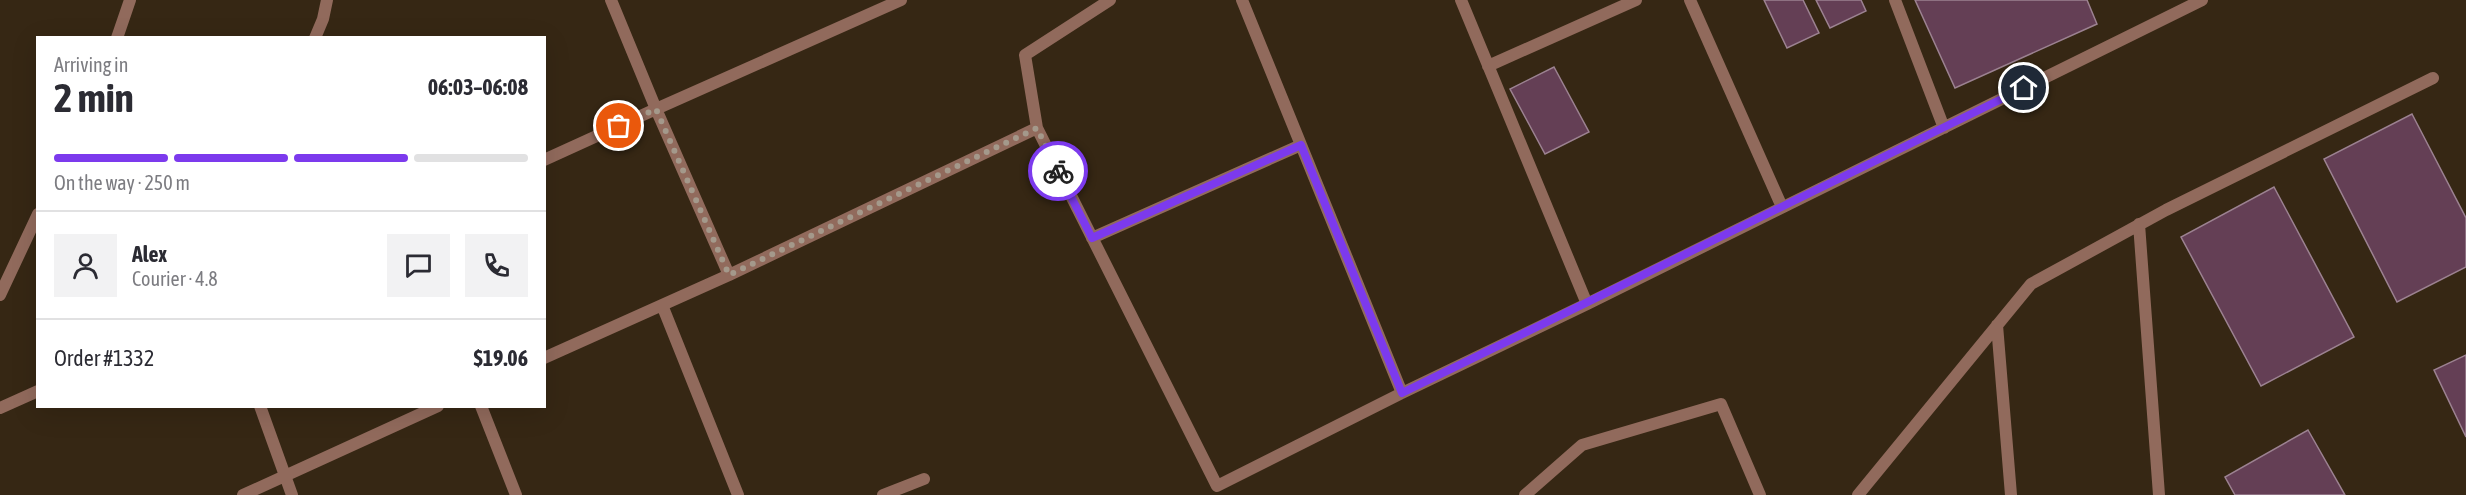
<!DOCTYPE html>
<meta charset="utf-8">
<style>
body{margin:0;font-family:"Asap Condensed",sans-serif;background:#f2f2f3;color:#2b2b33;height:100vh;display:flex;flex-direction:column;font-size:22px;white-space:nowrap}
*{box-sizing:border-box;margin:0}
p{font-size:20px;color:#7c7c81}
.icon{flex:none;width:33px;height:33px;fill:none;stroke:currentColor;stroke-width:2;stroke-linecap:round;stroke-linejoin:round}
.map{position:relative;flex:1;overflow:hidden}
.drawer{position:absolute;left:36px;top:36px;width:510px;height:372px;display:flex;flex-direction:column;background:#fff;border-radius:0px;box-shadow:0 6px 24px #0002}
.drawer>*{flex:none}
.pin{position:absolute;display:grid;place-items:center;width:51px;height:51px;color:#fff;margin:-26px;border:3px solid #fff;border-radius:50%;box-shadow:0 2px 6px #0007}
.courier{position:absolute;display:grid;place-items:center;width:60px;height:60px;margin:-30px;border:4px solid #7c3aed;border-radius:50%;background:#fff;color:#222;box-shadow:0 2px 8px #0007}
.overview em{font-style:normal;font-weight:700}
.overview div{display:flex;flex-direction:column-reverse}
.overview{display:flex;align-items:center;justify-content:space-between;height:102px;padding:0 18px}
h1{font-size:39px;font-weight:700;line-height:45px}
.bar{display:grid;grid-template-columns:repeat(4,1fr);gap:9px 6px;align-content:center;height:72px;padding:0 18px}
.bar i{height:8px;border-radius:4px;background:#e1e1e2}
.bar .active{background:#7c3aed}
.bar p{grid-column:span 4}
.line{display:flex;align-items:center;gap:15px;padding:0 18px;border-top:2px solid #e1e1e2}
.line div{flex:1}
.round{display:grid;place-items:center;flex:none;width:63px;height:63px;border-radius:0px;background:#f2f2f3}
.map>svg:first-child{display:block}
.building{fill:#643f55;stroke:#9c8291;stroke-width:1.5}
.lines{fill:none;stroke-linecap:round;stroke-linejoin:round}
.street{stroke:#916a5c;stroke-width:12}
.done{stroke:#a4998b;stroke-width:6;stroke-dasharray:0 10.8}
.route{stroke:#7c3aed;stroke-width:8}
</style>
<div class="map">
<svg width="2466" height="495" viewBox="0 0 2466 495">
<rect width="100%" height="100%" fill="#362714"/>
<path class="building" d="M1764,0H1803L1819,33L1787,48Z
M1816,0H1861L1866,11L1830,28Z
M1915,0H2087L2097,24L1955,88Z
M1554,67L1589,132L1545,154L1510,89Z
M2412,114L2466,218V267L2397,302L2324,159Z
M2274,187L2354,337L2261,386L2181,237Z
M2466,355V437L2434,370Z
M2308,430L2345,495H2235L2225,477Z"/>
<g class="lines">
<path class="street" d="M611,0L656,109L901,0
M1110,0L1025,55L1037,128L1217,486L1402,393L1587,304L2202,0
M1242,0L1402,393
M1461,0L1587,304
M1690,0L1782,207
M1895,0L1944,128
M117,38L130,0
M315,38L323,19L327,0
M1488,66L1636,0
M544,160L656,109L729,275L544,358
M2139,224L2159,495
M1092,238L1301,145
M729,275L1037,128
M0,295L38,214
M662,305L738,495
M1997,325L2011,495
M260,406L292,495
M481,406L516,495
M0,408L38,391
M243,495L438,406
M883,495L924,479
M1525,495L1582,445L1721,404L1760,495
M1858,495L2031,284L2166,210L2433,78"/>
</g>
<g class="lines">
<path class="done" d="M619,126L656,109L729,275L1037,128L1058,171"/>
<path class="route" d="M1058,171L1092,238L1301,145L1402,393L2024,88"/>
</g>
</svg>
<div class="pin" style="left:619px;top:126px;background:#ea580c"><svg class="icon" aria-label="bag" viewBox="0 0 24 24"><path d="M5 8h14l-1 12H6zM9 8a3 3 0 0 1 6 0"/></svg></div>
<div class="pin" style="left:2024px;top:88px;background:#1f2937"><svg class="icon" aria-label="home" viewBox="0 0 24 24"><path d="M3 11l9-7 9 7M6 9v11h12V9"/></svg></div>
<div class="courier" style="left:1058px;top:171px"><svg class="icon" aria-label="bike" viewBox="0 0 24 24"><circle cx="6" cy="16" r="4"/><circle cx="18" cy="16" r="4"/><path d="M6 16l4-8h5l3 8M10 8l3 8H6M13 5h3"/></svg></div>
<section class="drawer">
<div class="overview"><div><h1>2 min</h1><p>Arriving in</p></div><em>06:03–06:08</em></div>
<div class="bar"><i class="active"></i><i class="active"></i><i class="active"></i><i></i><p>On the way · 250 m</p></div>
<div class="line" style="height:108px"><a class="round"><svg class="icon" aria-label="person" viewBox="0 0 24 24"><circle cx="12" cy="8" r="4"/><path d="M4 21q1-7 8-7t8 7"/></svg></a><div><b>Alex</b><p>Courier · 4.8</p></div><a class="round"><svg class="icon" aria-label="chat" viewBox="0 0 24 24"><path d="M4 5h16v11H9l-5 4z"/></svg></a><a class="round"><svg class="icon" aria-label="phone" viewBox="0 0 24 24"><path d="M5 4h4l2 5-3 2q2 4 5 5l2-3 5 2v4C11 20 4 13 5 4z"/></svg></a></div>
<div class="line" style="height:78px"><div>Order #1332</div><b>$19.06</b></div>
</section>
</div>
